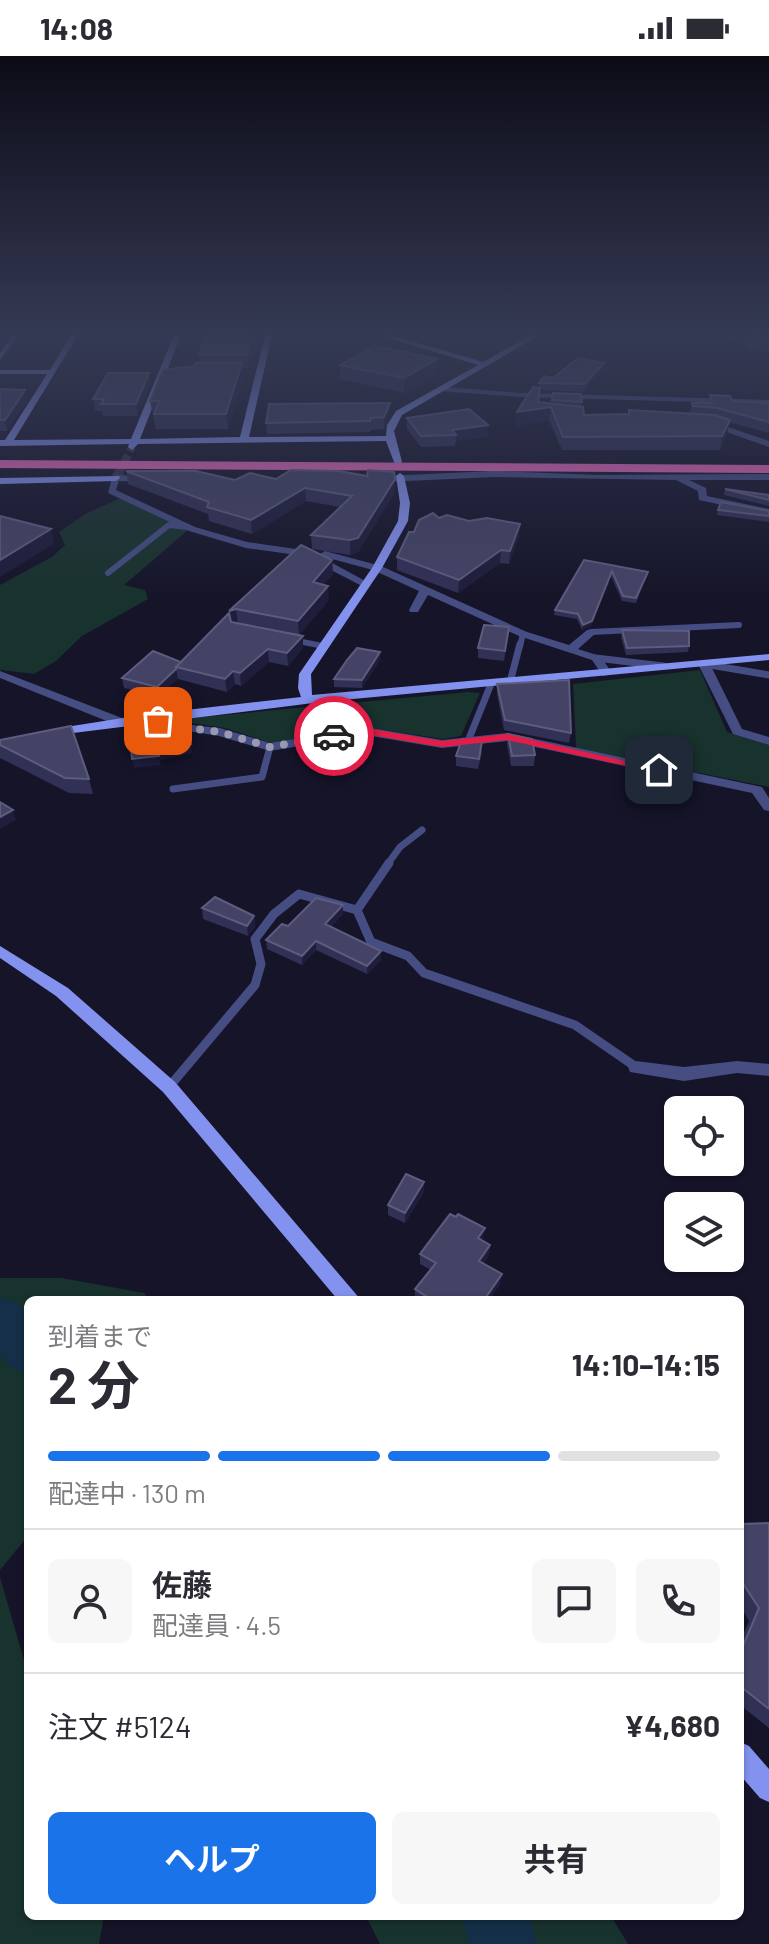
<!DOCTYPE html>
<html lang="ja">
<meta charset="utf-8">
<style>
body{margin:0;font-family:Barlow,"Noto Sans JP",sans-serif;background:#f7f7f7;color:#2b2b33;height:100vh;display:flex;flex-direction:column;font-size:30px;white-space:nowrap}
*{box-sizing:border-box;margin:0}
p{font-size:26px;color:#7c7c81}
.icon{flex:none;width:44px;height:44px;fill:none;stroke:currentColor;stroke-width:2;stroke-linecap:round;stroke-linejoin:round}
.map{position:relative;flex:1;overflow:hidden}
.sheet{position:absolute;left:24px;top:1240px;width:720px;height:624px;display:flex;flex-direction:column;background:#fff;border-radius:12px;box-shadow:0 2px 6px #0004}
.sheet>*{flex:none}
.tools{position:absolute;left:664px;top:1040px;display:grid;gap:16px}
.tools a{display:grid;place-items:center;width:80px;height:80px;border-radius:12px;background:#fff;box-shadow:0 2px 6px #0004;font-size:40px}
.pin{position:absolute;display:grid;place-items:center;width:68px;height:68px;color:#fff;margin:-34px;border-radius:16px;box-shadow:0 4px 12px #0006}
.courier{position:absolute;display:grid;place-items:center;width:80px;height:80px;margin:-40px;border:6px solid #e11d48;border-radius:50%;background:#fff;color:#222;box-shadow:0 2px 10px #0007}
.summary em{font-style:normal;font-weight:700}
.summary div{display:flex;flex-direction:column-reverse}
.summary{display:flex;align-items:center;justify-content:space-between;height:136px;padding:0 24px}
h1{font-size:52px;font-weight:700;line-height:60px}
.bar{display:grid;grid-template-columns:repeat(4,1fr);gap:12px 8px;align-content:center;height:96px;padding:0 24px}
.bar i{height:10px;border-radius:6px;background:#e1e1e2}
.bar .selected{background:#1a73e8}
.bar p{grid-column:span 4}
.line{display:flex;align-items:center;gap:20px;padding:0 24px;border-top:2px solid #e1e1e2}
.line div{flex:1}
.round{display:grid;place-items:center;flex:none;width:84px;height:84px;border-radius:12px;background:#f7f7f7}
.primary-button{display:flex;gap:16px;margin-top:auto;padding:16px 24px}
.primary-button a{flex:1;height:92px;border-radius:12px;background:#1a73e8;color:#fff;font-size:32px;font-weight:700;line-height:92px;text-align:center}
.primary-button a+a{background:#f7f7f7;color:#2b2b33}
.status{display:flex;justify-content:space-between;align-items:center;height:56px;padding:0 40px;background:#fff;direction:ltr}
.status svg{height:22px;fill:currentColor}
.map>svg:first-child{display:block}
.green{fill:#18322d}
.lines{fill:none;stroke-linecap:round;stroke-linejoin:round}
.river{fill:#142f47;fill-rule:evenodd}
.secondary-tunnel-far1{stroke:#333348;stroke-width:8;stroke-dasharray:8 4;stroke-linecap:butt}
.secondary-tunnel{stroke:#333348;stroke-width:10;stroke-dasharray:10 5;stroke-linecap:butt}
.lane-far2{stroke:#454d82;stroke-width:6}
.lane-far1{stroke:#454d82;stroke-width:7}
.lane{stroke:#454d82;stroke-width:9}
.street{fill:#454d82;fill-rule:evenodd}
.secondary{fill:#8392ef;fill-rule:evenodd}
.highway{fill:#ec6abd;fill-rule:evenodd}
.wall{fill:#313055}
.shaded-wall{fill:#1e1d3c}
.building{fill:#444366;stroke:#5c5c7e;stroke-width:2}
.route{fill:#e11d48}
.done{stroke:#999ab2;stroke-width:8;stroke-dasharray:0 14.4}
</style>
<div class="status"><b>14:08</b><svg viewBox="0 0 49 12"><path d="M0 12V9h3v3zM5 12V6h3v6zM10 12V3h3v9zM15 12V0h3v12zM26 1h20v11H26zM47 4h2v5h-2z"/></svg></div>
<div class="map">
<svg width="769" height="1888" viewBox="0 0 769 1888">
<rect width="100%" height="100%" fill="#151429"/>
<path class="green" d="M121,442L188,474L124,529L145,534L148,543L82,580L56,605L34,618L0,614V529L52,501L65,489L59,476L87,457Z
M700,614L727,676L769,689V731L576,692L573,628Z
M468,636L480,637L461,680L443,683L365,671L271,687L225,672L192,667L191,662Z
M0,1222H62L144,1237L150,1244H28V1480L0,1514Z
M0,1521L28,1618V1860H104L99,1888H0Z
M366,1860H611L628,1888H380Z"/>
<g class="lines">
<path class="river" d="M0,1241L17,1247L28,1259V1318L11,1311L0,1299Z
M461,1860H529L537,1888H469Z"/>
<path class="secondary-tunnel-far1" d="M119,417L132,391"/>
<path class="secondary-tunnel" d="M116,422L120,415"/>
<path class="lane-far2" d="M108,517L169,469L188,471
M591,576L739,569
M520,590L523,578"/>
<path class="lane-far1" d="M596,602L663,610
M704,608L769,619
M510,626L520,588
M468,685L491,628
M173,733L262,721L270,691
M387,809L400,791L422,774"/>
<path class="lane" d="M357,854L371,886L408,900L424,917L575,969L636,1011
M357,854L389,807
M169,1031L255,929L261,908L255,883L274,858L299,838L357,854"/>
<path class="street" d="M442,331L522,337L769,344V348L522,341L439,335Z
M710,365L769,385V391L707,369Z
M494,415L598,419L769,418V424H689L706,432L707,440L769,453V459L699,444L698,435L676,424L494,421L384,426L380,423L384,420Z
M116,419L151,421L152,423L148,426L119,425L116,434L195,471L247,486L310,495L369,527L360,529L304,500L246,492L189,475L108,437L112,422Z
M325,495L381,510L527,576L569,589L587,574H595V578L578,593L600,600L613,618L603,620L592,604L519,580L428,539L418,556H410L409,554L419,535L373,514L321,500L320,498Z
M282,579L323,587L329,590L323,593L278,584V580Z
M704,605L710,608L742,673L769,681V689L733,678L698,608Z
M0,615L122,662L124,665L122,668H114L0,622Z
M151,658L173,667L220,672L270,687L365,671L442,684L507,677L762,731L769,742V755L764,754L752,737L507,685L442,692L365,679L270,695L219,680L163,671L161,692L155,696L149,692L152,667L145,662Z
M636,1005L684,1011L737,1005L769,1008V1020L737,1017L684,1025L630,1016L628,1011L630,1006Z"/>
<path class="secondary" d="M12,279H19L0,304V297Z
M71,279H78L14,384L131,383L174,279H181L140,383L240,381L265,279H272L249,381L386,380L387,369L396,355L478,309L379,279H391L483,306L531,279H540L402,359L394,375L402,406L398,409L394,406L386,385L138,388L132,394L128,391L129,388L0,390V384H5L47,318H0V314H50Z
M400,417L404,420L410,447L408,465L382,512L311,618L312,639L769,598V604L321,646L49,680V674L53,673L142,659L301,641L298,632L299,618L372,512L398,465L400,447L396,420Z
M119,420L120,422L116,425L0,428V422Z
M0,890L68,932L175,1026L361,1244H338L163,1036L56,940L0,902Z
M740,1686L749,1690L769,1713V1746L760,1742L740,1719Z"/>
<path class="highway" d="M0,404L769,409V417L0,412Z"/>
</g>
<path class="wall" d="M207,279H262L248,312H242L243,322L228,373H156L150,345L194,310L200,307L199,298Z
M703,279H769V296L746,292L747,287Z
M437,303L436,318L404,337L340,323V309Z
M603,314L584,336L540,334L539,347L551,348L553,337L582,346L581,351L584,359L690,357L692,347H709L710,339L732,345L769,347V377L729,366L727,378L720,394H562L549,364L516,370L517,356L539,332V327L553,322Z
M149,317L150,328L137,360H103L102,355H95L93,343Z
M0,333L27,344L7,375H0Z
M390,358L384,373L370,374V376L267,378L266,367Z
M407,362L488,369V380L456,385L455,390L421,391L407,373Z
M126,415L235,424L367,420L395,423V436L358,496L350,499L312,493L311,479L340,451L306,445L252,478L209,465L208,458L128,428Z
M725,433L769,439V450L724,439Z
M718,454L769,455V466L717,459Z
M439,462L519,480L509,508L500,507L458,537L397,514V501L414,476Z
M332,504L333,518L323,529L329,544L299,579L303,580V592L288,610L269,606L241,630L235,628L227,636L178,623V622L158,640L124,632L122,622L181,606L230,558L229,555Z
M584,504L648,516L636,547L622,545L611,520L591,570L582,574L577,563L554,559L555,554Z
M622,574L689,590L688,596L626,599L621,581Z
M508,581L504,605L478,602V592Z
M380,604L362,632L334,631V623Z
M497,628L571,677L569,687L504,674L497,638Z
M508,678L535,699L534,710H511L507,688Z
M0,684L89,723L93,738L69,737L0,702Z
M482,695L478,713L456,710V700Z
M343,849V858L331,871L381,904L367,918L316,894L302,909L267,893L266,884L288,870Z
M202,852L254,860L255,871L248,880L203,863Z
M424,1126V1136L405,1167L388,1159V1149Z
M456,1161L485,1172L482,1184L490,1189L489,1199L483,1208L500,1228L489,1244H417L415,1243V1233L431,1214L420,1208V1198Z
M769,1467V1672L740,1649V1586L749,1565L740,1550V1468Z"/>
<path class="shaded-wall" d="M255,279H262L248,312L247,299Z
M437,303L436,318L404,337V322Z
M242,307L243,322L228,373L226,358Z
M604,307L603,314L584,336L585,328Z
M149,317L150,328L137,360L136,348Z
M25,334L27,344L7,375L5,364Z
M390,347V358L384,373V361Z
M551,351L549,364L516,370L517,356Z
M730,364L727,378L720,394L722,380Z
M488,369V380L456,385V379L452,374Z
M395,423V436L358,496L350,499V484Z
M305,432L306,445L252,478L251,464Z
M520,468L519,480L509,508L510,495Z
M51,473L54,488L0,521V504Z
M501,494L500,507L458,537L459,524Z
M332,504L333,518L314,540L313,526Z
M612,515L611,520L591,570L582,574L583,569Z
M328,530L329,544L299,579L298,565Z
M236,553L238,567L231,569L229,555Z
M303,580V592L288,610L287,597Z
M268,593L269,606L241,630L240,617Z
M380,596V604L362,632V624Z
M176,613L178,622L158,640L157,631Z
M233,615L235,628L227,636L225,623Z
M191,688L192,697L160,704L158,695Z
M159,700L161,709L134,712L132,703Z
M13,754L16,764L0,773V761Z
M343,849V858L325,877V868Z
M254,860L255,871L248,880L247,870Z
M316,885V894L302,909V900Z
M381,895V904L367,918V910Z
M424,1126V1136L405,1167V1157Z
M485,1172L483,1182L477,1192L478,1182Z
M490,1189L489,1199L478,1215L479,1205Z
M502,1218L500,1228L489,1244H484Z"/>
<path class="building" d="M207,279H255L247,299L199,298Z
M749,279H769V283L748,280Z
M376,290L437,303L404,322L340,309Z
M578,302L604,307L585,328L539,327L544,320L553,322Z
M195,307H242L226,358H154L159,345H150L163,314L194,310Z
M108,317H149L136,348H101L104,343H93Z
M533,331L540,332L538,346L583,351L584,359L629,358V354L715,359L730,364L722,380L563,381L551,351L517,356Z
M0,333L25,334L5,364H0Z
M553,337L581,338L582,346L552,344Z
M710,339L730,340L732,345L769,347V366L717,352L693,350L692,347H712Z
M390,347L384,361L370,362V365L266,367L269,348Z
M469,353L488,369L452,374L456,379L421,380L407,362Z
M291,414L339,415L367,420L368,414L394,416L395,423L358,482L350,484L311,479L352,440L305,432L251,464L207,451L209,446L126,415H196L235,424L250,417L276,423Z
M725,433L769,439V444Z
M721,446L769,455V460L718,454Z
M433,457L439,462L447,459L469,465L487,462L520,468L510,495L501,494L459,524L397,501L409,476H414L419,464Z
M0,460L51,473L0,504Z
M301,489L332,504L313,526L328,530L298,565L236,553L229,555Z
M584,504L648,516L636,542L623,540L612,515L592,565L583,569L578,558L555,554Z
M229,557L231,566L303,580L287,597L268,593L240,617L233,615L225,623L176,611Z
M484,569L509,571L505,595L478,592Z
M622,574L689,575V590L627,592Z
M357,592L380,596L362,624L334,623L347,604Z
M153,595L181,606L176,611V613L157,631L122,622Z
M569,624L571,677L505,664L497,628Z
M71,670L89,723L65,722L0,689V684Z
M183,671L191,688L158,695L159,700L132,703L130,683L145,680L146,685L155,689L162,683L163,676Z
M508,678L532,683L535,699L512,700Z
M462,683L482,685L479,703L456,700Z
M0,746L13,754L0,761Z
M215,841L254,860L247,870L202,852Z
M316,842L343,849L325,868L381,895L367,910L316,885L302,900L266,884L282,868L288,870Z
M406,1118L424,1126L405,1157L388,1149Z
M450,1158L456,1161L458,1158L485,1172L478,1182L490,1189L479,1205L502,1218L484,1244H432L415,1233L436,1207L420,1198Z
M769,1467V1653L740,1630V1597L759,1552L740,1523V1468Z"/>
<linearGradient id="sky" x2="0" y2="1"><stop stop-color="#0c0b17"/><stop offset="0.51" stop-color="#353a54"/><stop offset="1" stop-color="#353a54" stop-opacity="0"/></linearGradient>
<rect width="769" height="544" fill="url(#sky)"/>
<path class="route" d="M365,672L442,685L507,678L665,714L659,717L507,684L442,691L365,678L334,683L329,680Z"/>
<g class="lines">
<path class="done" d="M158,665L171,670L220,676L270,691L334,680"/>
</g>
</svg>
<div class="tools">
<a><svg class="icon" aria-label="locate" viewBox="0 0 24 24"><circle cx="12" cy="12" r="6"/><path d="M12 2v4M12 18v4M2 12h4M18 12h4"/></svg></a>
<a><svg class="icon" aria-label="layers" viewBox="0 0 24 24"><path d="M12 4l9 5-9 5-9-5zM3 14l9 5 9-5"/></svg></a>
</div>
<div class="pin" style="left:158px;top:665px;background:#ea580c"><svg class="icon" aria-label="bag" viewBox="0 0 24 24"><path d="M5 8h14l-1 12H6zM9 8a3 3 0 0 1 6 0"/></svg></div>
<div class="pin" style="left:659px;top:714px;background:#1f2937"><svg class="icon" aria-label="home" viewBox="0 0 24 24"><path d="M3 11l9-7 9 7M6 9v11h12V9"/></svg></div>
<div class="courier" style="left:334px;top:680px"><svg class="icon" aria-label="car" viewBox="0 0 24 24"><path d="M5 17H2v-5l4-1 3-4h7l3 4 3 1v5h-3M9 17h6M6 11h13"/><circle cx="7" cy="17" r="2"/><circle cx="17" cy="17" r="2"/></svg></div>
<section class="sheet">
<div class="summary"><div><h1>2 分</h1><p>到着まで</p></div><em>14:10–14:15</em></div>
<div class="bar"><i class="selected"></i><i class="selected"></i><i class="selected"></i><i></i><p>配達中 · 130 m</p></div>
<div class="line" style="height:144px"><a class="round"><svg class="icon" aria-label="person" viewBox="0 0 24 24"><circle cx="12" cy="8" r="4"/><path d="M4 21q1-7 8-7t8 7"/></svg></a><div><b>佐藤</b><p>配達員 · 4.5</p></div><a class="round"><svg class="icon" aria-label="chat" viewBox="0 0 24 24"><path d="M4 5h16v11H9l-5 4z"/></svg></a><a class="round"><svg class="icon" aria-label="phone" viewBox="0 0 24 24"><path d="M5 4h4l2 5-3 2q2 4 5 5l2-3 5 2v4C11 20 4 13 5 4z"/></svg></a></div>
<div class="line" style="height:104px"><div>注文 #5124</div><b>¥4,680</b></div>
<div class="primary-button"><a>ヘルプ</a><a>共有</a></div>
</section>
</div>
